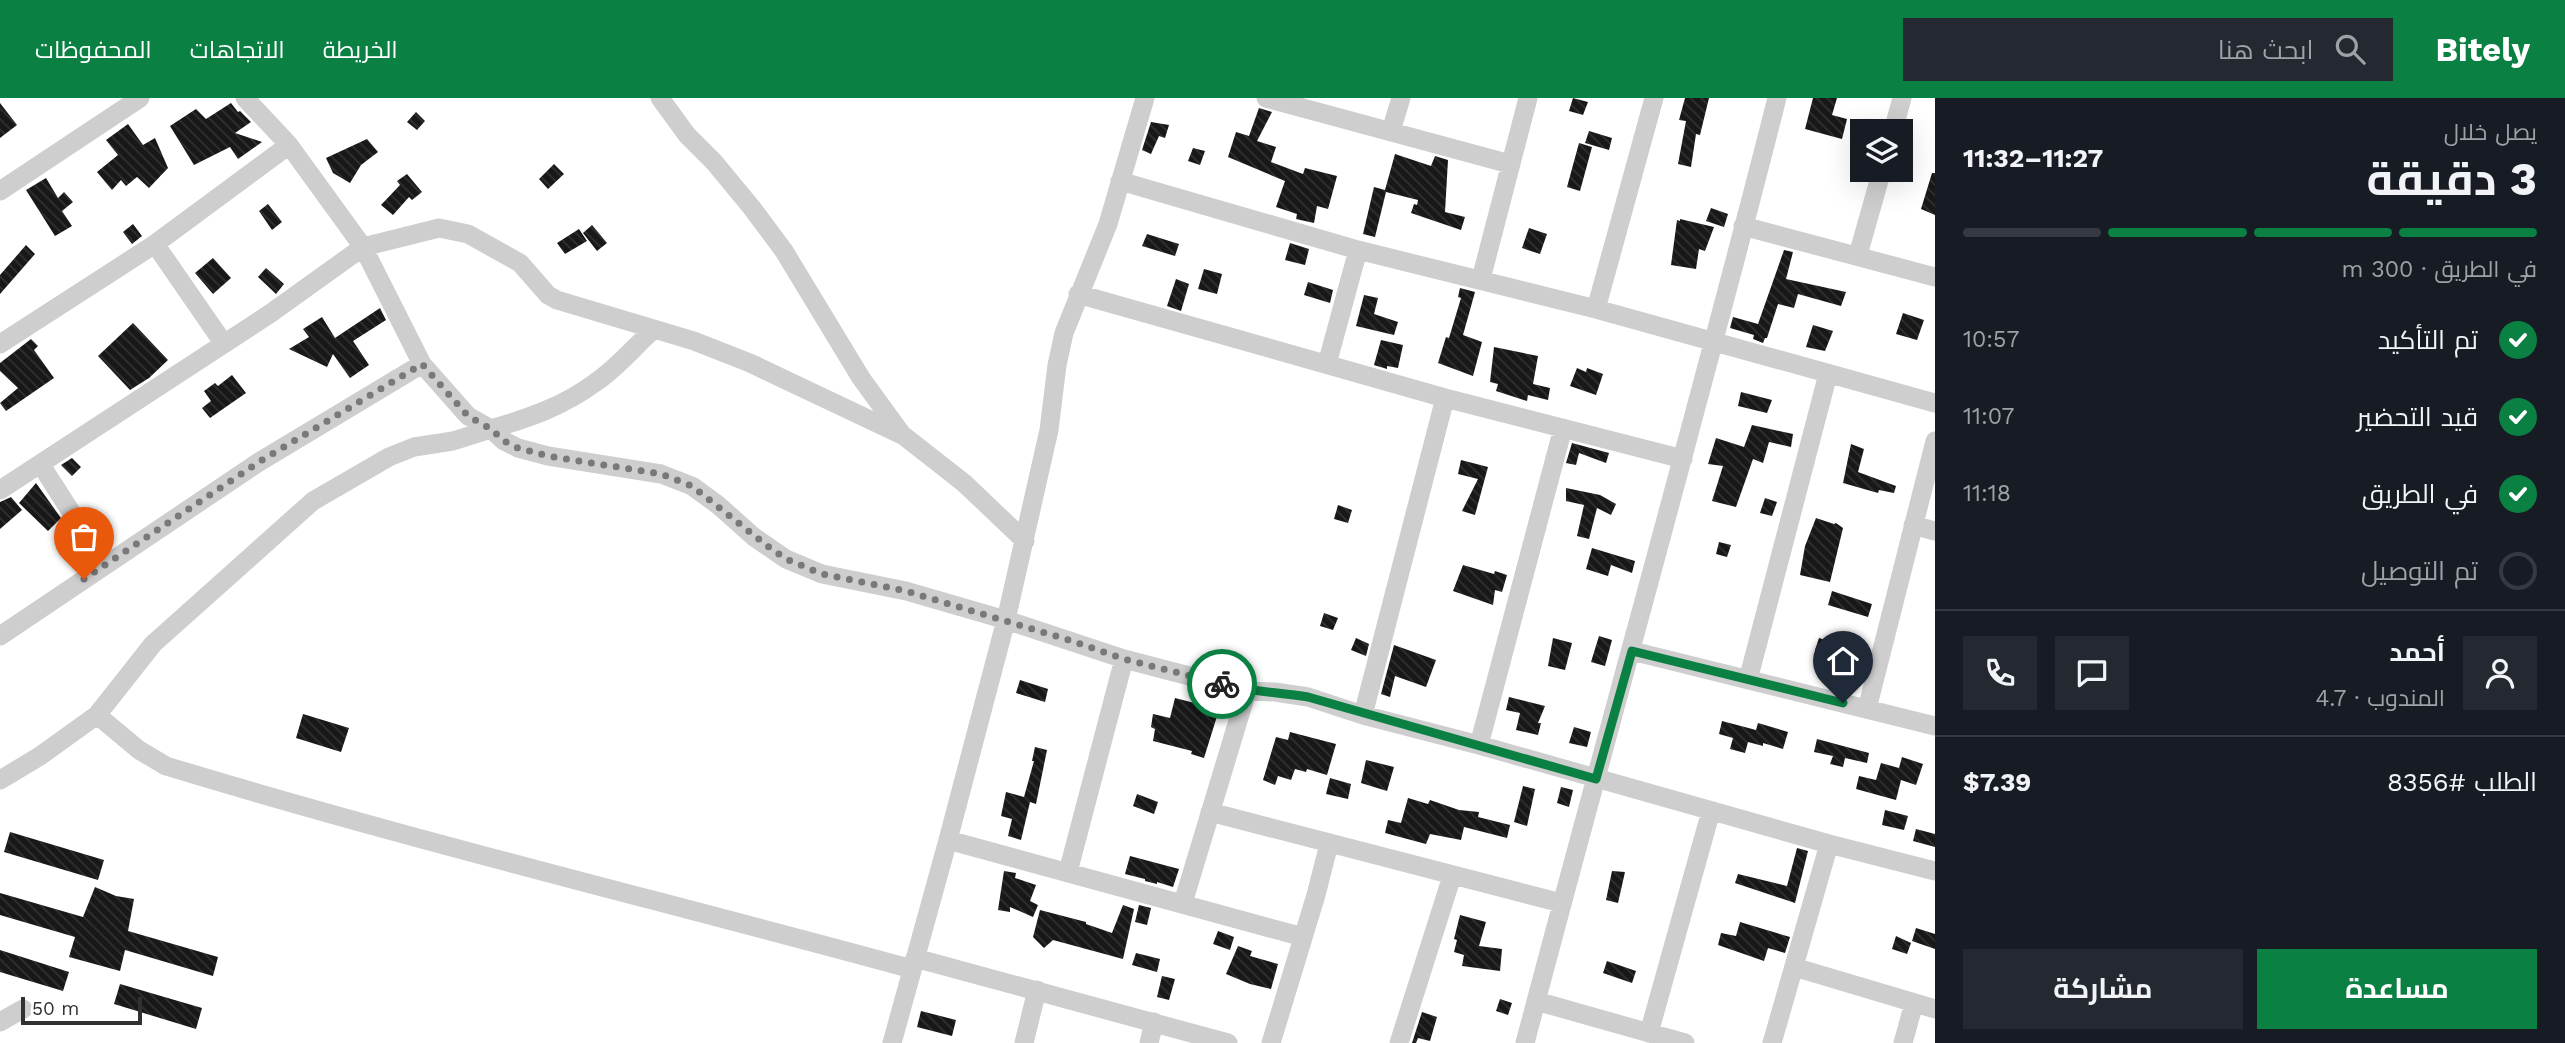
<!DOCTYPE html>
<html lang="ar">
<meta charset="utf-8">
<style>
body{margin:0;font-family:"Work Sans",Cairo,sans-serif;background:#242831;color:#f1f3f6;direction:rtl;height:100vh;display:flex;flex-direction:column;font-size:26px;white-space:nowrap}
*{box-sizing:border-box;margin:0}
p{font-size:23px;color:#9ea1a6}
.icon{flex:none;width:38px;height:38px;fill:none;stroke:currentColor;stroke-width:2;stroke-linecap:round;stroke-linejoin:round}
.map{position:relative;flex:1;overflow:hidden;direction:ltr}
.details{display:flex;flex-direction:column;background:#171b24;width:630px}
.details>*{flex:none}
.buttons{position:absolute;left:1850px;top:21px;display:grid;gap:14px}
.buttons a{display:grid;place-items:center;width:63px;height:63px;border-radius:0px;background:#171b24;box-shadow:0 7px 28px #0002;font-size:35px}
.scale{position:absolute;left:21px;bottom:18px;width:121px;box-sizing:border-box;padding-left:7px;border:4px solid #313131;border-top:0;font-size:19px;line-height:24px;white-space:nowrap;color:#313131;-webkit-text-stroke:5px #fff;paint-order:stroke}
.pin{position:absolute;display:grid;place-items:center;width:60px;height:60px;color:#fff;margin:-72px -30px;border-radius:50% 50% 50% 0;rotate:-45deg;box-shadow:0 0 7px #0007}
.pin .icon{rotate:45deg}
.courier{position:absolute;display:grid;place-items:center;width:70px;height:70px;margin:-35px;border:5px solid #0b8043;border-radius:50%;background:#fff;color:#222;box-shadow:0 2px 9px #0007}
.headline em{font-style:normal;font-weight:700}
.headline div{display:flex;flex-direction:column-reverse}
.headline{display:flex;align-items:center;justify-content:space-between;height:119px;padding:0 28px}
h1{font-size:46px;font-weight:700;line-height:52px}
.bar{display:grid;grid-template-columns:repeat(4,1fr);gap:10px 7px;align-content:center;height:84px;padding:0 28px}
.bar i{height:9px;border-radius:5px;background:#363941}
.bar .on{background:#0b8043}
.bar p{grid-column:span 4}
.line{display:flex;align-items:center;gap:18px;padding:0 28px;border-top:2px solid #363941}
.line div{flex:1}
.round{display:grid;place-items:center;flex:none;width:74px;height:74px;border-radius:0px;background:#242831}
ol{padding:0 28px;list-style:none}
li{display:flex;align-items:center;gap:21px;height:77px}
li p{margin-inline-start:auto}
li .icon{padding:7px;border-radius:50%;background:#0b8043;color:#fff;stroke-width:4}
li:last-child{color:#9ea1a6}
li i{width:38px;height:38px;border:4px solid #363941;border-radius:50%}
.cta{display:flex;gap:14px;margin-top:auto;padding:14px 28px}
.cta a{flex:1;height:80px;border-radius:0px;background:#0b8043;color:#fff;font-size:28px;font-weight:700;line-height:80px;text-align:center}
.cta a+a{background:#242831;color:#f1f3f6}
header{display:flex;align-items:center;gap:42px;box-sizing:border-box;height:98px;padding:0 35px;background:#0b8043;color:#fff}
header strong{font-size:33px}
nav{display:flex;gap:38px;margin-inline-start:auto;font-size:24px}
.search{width:490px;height:63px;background:#242831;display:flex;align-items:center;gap:18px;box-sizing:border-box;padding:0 24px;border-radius:0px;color:#9ea1a6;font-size:26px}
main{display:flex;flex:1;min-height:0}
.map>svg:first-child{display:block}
.building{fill:url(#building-back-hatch)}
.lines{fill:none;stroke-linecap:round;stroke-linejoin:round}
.minor{stroke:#cecece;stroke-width:19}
.done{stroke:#797979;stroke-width:7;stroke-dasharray:0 12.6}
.route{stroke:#0b8043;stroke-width:9}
</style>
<header>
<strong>Bitely</strong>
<div class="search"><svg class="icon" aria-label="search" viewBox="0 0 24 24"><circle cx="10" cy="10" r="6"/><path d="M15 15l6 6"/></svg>ابحث هنا</div>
<nav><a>الخريطة</a><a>الاتجاهات</a><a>المحفوظات</a></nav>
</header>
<main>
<section class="details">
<div class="headline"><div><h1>3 دقيقة</h1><p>يصل خلال</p></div><em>11:27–11:32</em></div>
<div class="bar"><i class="on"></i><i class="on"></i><i class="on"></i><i></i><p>في الطريق · 300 m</p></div>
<ol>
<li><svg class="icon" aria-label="check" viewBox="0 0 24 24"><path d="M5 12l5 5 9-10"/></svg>تم التأكيد<p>10:57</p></li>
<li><svg class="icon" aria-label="check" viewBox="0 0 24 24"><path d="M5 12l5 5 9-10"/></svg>قيد التحضير<p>11:07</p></li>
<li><svg class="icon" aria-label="check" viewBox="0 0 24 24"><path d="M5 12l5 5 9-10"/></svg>في الطريق<p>11:18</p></li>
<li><i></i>تم التوصيل</li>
</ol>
<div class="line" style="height:126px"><a class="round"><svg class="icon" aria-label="person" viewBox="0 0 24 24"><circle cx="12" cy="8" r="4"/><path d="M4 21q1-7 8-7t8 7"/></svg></a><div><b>أحمد</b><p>المندوب · 4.7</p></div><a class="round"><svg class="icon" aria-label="chat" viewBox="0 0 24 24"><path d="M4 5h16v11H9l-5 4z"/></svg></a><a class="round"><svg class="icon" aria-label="phone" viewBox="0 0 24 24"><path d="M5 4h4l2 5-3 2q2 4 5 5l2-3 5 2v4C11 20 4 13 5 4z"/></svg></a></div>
<div class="line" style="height:91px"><div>الطلب #8356</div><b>$7.39</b></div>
<div class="cta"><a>مساعدة</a><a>مشاركة</a></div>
</section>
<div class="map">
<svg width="1935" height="945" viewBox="0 0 1935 945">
<defs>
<pattern id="building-back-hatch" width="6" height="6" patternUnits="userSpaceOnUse" patternTransform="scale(1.75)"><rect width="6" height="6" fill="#181818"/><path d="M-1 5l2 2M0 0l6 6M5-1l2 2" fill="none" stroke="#313131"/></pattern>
</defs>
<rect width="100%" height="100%" fill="#fff"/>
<path class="building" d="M1573,0L1588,4L1583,17L1569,13Z
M1685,0H1709L1700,37L1696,36L1691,69L1678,66L1686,23L1679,22Z
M1813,0H1837L1832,17L1847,21L1842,41L1805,31Z
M0,5L17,27L0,40Z
M231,5L238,14L240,13L251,24L235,35L262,44L238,61L230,49L194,67L170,28L196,11L206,21Z
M1259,10L1272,14L1257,43L1276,49L1271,64L1303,76L1305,70L1337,78L1328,111L1317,108L1314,125L1296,121L1297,116L1276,109L1285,83L1228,59L1236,34L1249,38Z
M416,14L425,23L417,32L407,24Z
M1151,24L1169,27L1165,40L1159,38L1151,56L1142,52Z
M128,26L143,47L155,40L168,70L149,90L137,79L126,88L121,82L112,92L97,74L118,57L106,42Z
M1589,33L1612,40L1609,52L1585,45Z
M367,41L378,54L361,67L350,85L333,75L326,60Z
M1579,45L1592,49L1580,93L1567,89Z
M1193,50L1205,53L1200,67L1188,63Z
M1395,56L1431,68L1435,58L1448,62L1445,114L1465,119L1461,132L1411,115L1414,106L1417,107L1418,102L1386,94L1375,139L1363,136L1374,89L1385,92Z
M554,66L564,76L548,91L539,81Z
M1932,75H1935V117L1921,111Z
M407,76L422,94L412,102L409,99L393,117L381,107L400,87L397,83Z
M46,80L58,100L64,94L73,104L62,113L72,128L55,138L26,92Z
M268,106L282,124L272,132L259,113Z
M1711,110L1728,116L1724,129L1706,123Z
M1680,121L1714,129L1705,153L1699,151L1696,171L1671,167L1677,122L1680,123Z
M133,126L142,138L132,146L123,134Z
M592,127L607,145L597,153L583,135Z
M1529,130L1547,136L1540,156L1522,150Z
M579,131L587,143L565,156L557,145Z
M1147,136L1179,146L1175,158L1142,148Z
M1290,145L1309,151L1305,167L1285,162Z
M26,147L35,156L0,196V177Z
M1784,152L1793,154L1786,181L1846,194L1841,208L1798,196L1794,210L1778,206L1767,240H1765L1763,245L1753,241L1754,237L1730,230L1733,219L1758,226Z
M213,160L231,180L213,196L195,175Z
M266,170L284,186L276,196L258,179Z
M1204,171L1222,176L1217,196L1198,191Z
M1176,181L1189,186L1181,213L1167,208Z
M1308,184L1333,192L1330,205L1304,197Z
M1460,190L1475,194L1463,237L1482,244L1473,278L1438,265L1446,239L1449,240L1461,200L1458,199Z
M1364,197L1378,200L1374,216L1398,224L1394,237L1356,228Z
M380,210L386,222L353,243L369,267L350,280L333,256L327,269L289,251L309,239L303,231L322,219L335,240Z
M1903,215L1924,222L1917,242L1896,236Z
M133,225L168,262L149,280L130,292L98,258Z
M1813,227L1833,233L1825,253L1806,249Z
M31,241L38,248L34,252L54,280L6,313L0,305L18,290L0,273V265Z
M1381,242L1403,247L1398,270L1387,268V271L1374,267Z
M1494,249L1538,258L1533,286L1550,290L1548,302L1528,297L1527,303L1496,293L1498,286L1490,284Z
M1577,270L1586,274L1587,270L1603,276L1596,297L1570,288Z
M232,277L246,295L210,320L202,310L211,303L204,293L215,285L218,288Z
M1741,294L1772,302L1767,315L1738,308Z
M1752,327L1793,336L1791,349L1769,344L1763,365L1753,361L1736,409L1712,403L1723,368L1708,366L1716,340L1744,349Z
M1572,345L1609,355L1606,365L1579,355L1576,367L1566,365Z
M1851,346L1864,351L1858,374L1896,388L1894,395L1879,392L1878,395L1843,385Z
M72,360L81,369L72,378L61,367Z
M1461,362L1488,369L1475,417L1462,413L1478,381L1458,376Z
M36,385L61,420L48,433L19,405Z
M1566,390L1600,397L1616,406L1611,417L1597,410L1589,441L1577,438L1584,407L1566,403Z
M11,399L22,412L0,431V404Z
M1765,400L1777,404L1772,418L1760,415Z
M1338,407L1352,412L1348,425L1334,421Z
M1816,420L1834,426L1836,425L1843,430L1830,484L1800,477L1805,448Z
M1719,444L1731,447L1727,459L1716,456Z
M1592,450L1635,463L1632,475L1611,467L1608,478L1586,471Z
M1463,467L1494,476L1495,473L1507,477L1502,494L1495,492L1493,507L1453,493Z
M1832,493L1872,506L1868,519L1828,507Z
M1324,515L1338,520L1333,532L1320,528Z
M1599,538L1612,542L1605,568L1591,564Z
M1356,540L1369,546L1366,558L1351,552Z
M1553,540L1572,545L1565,572L1548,568Z
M1819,540L1832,544L1828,556L1815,552Z
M1394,547L1436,562L1426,589L1395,578L1390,599L1381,596Z
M1020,582L1048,591L1045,604L1016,595Z
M1213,597L1226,600L1222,616L1218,615L1204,660L1191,656L1192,653L1153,643L1155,631L1151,629L1153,616L1170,620L1175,600L1210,609Z
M1509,599L1545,608L1538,625H1541L1538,637L1516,632L1520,615L1506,612Z
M303,616L349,630L341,654L296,640Z
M1722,623L1756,632L1758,625L1788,634L1783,651L1763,645V648L1748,644L1745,655L1730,651L1733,640L1719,636Z
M1574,629L1591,634L1587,649L1569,645Z
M1290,634L1336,646L1327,677L1307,671L1306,674L1295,671L1291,682L1278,678L1275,687L1263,682L1276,639L1288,642Z
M1817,641L1869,655L1867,665L1845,660L1843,669L1830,666L1833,658L1814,654Z
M1035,649L1047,652L1036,706L1030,704L1021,742L1008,738L1012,721L1001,718L1006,694L1024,699L1034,663H1032Z
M1902,659L1923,666L1916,687L1901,682L1896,702L1856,691L1859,678L1876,682L1881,665L1899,670Z
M1366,662L1394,669L1387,693L1361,685Z
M1330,680L1351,686L1348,701L1326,696Z
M1523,688L1535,691L1527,728L1514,724Z
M1561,689L1573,692L1569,709L1557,705Z
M1137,696L1158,704L1154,716L1133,708Z
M1408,700L1428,706L1430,702L1459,712L1479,714L1478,719L1510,727L1507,740L1464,729L1461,742L1430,736L1426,746L1385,735L1388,722L1401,725Z
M1885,712L1908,718L1904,732L1882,727Z
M1916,731L1935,736V749L1913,743Z
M10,734L104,762L98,782L4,754Z
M1797,750L1808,753L1795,805L1735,785L1738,776L1787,788Z
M1130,758L1179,771L1173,789L1157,784V786L1145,783V781L1125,776Z
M1004,773L1016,775L1015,780L1036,787L1030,803L1038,807L1033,819L1010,809V814L998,812Z
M1612,773L1625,774L1618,805L1606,802Z
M95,789L116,798L134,801L128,833L218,859L213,878L125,852L120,873L69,859L75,839L0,817V795L83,819Z
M1123,807L1134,811L1123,861L1053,842L1044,850L1033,839L1040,812L1086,824V826L1112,835Z
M1139,807L1151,810L1147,827L1135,824Z
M1460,817L1486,824L1479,848L1502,851L1500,873L1462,868L1464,857L1454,854L1457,842L1454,841Z
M1740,824L1790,839L1785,855L1768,850L1764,863L1718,847L1721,835L1736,838Z
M1916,830L1935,836V851L1912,843Z
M1218,833L1234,839L1230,852L1213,846Z
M1896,838L1911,845L1907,856L1892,851Z
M1238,848L1252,853L1250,858L1278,866L1271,891L1250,886L1226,876Z
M0,852L69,874L63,893L0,874Z
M1136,855L1160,861L1157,874L1132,867Z
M1607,863L1636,873L1632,885L1603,875Z
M1162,878L1175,881L1169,902L1157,899Z
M120,886L202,910L196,931L114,906Z
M1500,901L1512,905L1508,917L1496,913Z
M921,913L956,922L952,938L917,929Z
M1422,914L1437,919L1430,943L1418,940L1416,945H1412Z"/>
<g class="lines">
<path class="minor" d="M660,0L687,37L714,64L752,110L784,153L861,280L901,335
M1266,0L1510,66
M1391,33L1401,0
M1893,33L1902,0
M1120,83L1358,152L1596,211L1935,305
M0,93L140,0
M1743,128L1935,179
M155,146L224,246
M1858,157L1882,72
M1481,181L1528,0
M1078,196L1445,300L1683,361
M1596,211L1654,0
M0,246L155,146L289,47
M422,266L468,318L491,331C529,320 564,308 596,284C617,270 634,249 653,232
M1327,266L1358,152
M41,367L105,467
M0,392L271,215L363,149L439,130L468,136L520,165L548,197L557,202L694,243L750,265L904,338L964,385L1025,443
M1913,427L1935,433
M0,538L259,364L422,266L363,149L289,47L245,0
M1632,553L1935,628
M1748,582L1828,276
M1867,611L1935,343
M97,617L139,652L166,668C413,743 663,803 912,871
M1363,617L1445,300
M1479,647L1563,330
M0,682L40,658L97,617L153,546L313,403L389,359L414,349L453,343L491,331L504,343L518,350L548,358L661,376L692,388L718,407L754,439L786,461L822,476L906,493L1006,522L1124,561L1247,593L1275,594L1308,599L1363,617L1479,647L1829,746L1935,773
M1210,714L1561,805
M948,742L1303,839
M1068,774L1124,561
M1183,805L1247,593
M915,860L1228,945
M1794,869L1935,911
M1536,903L1685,945
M0,924L23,911
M1649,935L1711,713
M892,945L948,742L1006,522L1049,332L1057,267L1064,235L1108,126L1145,0
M1024,945L1037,892
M1149,945L1154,924
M1271,945L1316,797L1329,746
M1399,945L1452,778
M1525,945C1608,630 1697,316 1777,0
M1772,945L1829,746
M1903,945L1914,905"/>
</g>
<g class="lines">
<path class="done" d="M84,481L259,364L422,266L468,318L491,331L504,343L518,350L548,358L661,376L692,388L770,450L786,461L822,476L906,493L1069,542L1124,561L1222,586"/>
<path class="route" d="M1222,586C1250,594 1279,594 1308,599L1596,681L1632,553L1843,605"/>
</g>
</svg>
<div class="buttons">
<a><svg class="icon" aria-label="layers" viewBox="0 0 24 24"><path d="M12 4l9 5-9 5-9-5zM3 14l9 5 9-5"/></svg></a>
</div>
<div class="scale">50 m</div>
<div class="pin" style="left:84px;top:481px;background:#ea580c"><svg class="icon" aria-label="bag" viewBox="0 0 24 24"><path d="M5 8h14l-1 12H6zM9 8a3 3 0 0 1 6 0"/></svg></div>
<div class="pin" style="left:1843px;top:605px;background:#1f2937"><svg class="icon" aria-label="home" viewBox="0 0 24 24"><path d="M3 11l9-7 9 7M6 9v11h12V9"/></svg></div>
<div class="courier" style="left:1222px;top:586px"><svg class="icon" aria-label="bike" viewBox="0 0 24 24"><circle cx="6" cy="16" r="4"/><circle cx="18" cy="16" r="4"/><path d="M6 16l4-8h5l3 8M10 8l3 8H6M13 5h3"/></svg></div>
</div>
</main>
